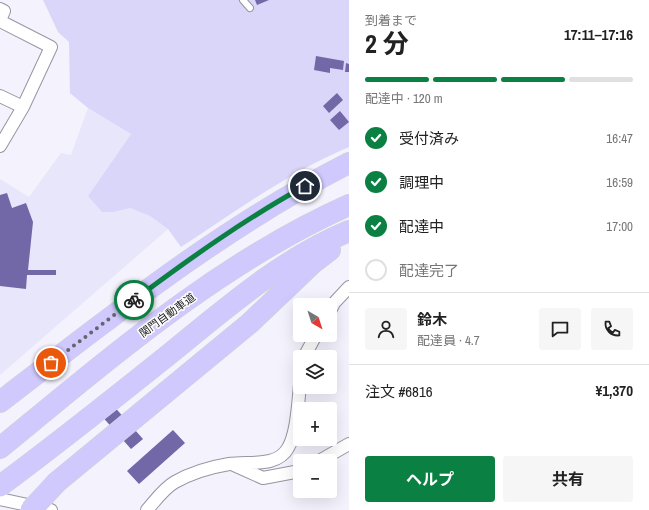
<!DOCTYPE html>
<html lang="ja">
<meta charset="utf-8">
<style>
body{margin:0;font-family:"Archivo Narrow","Noto Sans JP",sans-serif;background:#f6f6f6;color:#222;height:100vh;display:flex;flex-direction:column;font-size:15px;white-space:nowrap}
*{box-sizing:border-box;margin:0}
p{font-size:13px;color:#767676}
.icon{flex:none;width:22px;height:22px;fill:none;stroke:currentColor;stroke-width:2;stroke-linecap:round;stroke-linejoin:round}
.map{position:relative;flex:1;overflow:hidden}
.sheet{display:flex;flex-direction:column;background:#fff;width:300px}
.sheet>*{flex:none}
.needle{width:26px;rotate:141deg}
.fabs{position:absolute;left:293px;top:298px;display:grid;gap:8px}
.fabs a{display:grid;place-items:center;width:44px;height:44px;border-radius:4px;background:#fff;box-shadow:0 4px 16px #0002;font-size:20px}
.pin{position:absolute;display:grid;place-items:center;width:34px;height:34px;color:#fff;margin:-17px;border:2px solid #fff;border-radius:50%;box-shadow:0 1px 4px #0007}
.courier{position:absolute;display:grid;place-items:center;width:40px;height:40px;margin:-20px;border:3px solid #0b8043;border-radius:50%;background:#fff;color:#222;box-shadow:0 1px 5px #0007}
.summary em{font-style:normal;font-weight:700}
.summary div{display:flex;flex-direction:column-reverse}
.summary{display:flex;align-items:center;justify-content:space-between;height:68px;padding:0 16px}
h1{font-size:26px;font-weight:700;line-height:30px}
.bar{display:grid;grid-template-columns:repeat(4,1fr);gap:6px 4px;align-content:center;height:48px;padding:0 16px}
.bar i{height:5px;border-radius:3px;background:#e0e0e0}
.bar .current{background:#0b8043}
.bar p{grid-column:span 4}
.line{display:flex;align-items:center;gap:10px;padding:0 16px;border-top:1px solid #e0e0e0}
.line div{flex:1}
.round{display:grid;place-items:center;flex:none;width:42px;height:42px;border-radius:4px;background:#f6f6f6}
ol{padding:0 16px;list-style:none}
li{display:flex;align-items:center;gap:12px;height:44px}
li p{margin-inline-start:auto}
li .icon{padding:4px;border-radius:50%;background:#0b8043;color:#fff;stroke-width:4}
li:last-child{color:#767676}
li i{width:22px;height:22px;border:2px solid #e0e0e0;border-radius:50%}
.action{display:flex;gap:8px;margin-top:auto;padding:8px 16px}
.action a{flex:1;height:46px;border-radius:4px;background:#0b8043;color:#fff;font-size:16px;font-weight:700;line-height:46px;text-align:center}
.action a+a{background:#f6f6f6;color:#222}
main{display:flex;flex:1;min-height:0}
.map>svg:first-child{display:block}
.built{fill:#e8e6fb}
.green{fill:#dad6f9}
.building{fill:#7267a7}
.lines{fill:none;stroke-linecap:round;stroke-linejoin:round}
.lane-casing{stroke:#9695a1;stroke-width:8}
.street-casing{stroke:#9695a1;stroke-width:14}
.highway-casing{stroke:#d1d1d2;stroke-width:22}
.lane{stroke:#fff;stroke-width:6}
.street{stroke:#fff;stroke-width:12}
.highway{stroke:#d0c9fd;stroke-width:21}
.highway-bridge-casing{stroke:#d1d1d2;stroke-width:22;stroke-linecap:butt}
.highway-bridge{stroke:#d0c9fd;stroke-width:21}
.done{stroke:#66656c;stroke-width:4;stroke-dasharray:0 7.2}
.route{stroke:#0b8043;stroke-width:5}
.labels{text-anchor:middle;stroke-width:3;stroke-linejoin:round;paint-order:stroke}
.street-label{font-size:11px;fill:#1a191e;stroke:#fff}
</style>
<main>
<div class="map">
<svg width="349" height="510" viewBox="0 0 349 510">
<rect width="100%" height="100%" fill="#f3f2fd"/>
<path class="built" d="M88,108L131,134L88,196L114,212L130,208L150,216L168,229L0,375V179L29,197L61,153L71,155Z"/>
<path class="green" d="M43,0H349V147C289,172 235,212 181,247L168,229L150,216L130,208L114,212H102L88,196L131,134L88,108L70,93L69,42L58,32Z"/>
<path class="building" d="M255,0H269L257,5Z
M316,56L344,61L343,70L330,68V73L314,70Z
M346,63L349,64V72H345Z
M337,93L343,100L329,113L323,106Z
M340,111L349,122L339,130L330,120Z
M7,193L12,208L26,203L33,222L28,270H56V275H27L26,289L0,286V195Z
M103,394L143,439L131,449L91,404Z
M173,430L185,443L139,484L127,471Z"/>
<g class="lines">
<defs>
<path id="lane" d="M243,0L250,8"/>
<path id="street" d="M0,9L4,11L0,20
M0,21L51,47L23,107L0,146
M0,96L23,107
M330,311L334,303L349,287
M304,357L316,335
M319,461L349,444
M234,465L263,478L300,471
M0,499L51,510
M147,510C155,501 164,488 175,482C191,473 211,467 229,464C248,461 277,468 288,448C297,433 298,403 300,385"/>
<path id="highway" d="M0,402C112,316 223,227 349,163
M0,448C110,358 219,263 349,205
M57,482L250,323L313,263L330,250
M0,486C57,444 112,400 167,356C225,309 280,260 349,231"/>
</defs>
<use href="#lane" class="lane-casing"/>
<use href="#street" class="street-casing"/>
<use href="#highway" class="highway-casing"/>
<use href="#lane" class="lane"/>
<use href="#street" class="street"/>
<use href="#highway" class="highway"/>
<defs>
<path id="highway-bridge" d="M31,510L57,482"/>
</defs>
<use href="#highway-bridge" class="highway-bridge-casing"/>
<use href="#highway-bridge" class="highway-bridge"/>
</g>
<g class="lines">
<path class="done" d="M51,363L134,300"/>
<path class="route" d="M134,300C189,259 245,219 305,186"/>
</g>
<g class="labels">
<g class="street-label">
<text transform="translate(167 315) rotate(-36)" y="4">関門自動車道</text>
</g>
</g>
</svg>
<div class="fabs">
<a><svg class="needle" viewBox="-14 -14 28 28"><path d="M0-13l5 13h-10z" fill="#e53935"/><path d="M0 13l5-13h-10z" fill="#767676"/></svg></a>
<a><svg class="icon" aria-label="layers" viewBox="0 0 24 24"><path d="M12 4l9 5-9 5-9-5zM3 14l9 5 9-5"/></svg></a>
<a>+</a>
<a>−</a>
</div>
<div class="pin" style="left:51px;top:363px;background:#ea580c"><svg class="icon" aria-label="bag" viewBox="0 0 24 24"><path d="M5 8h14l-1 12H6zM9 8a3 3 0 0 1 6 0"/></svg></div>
<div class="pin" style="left:305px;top:186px;background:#1f2937"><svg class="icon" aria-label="home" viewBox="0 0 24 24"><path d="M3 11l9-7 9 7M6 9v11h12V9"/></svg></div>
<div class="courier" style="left:134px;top:300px"><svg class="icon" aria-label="bike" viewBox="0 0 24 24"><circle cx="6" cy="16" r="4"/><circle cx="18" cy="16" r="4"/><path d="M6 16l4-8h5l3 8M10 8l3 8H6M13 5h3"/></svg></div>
</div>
<section class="sheet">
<div class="summary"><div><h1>2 分</h1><p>到着まで</p></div><em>17:11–17:16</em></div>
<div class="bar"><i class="current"></i><i class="current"></i><i class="current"></i><i></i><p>配達中 · 120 m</p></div>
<ol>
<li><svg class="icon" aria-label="check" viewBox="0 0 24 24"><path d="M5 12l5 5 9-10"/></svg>受付済み<p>16:47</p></li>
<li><svg class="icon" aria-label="check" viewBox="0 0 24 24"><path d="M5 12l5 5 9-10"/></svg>調理中<p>16:59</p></li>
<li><svg class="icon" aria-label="check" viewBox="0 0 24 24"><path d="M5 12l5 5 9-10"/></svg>配達中<p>17:00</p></li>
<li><i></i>配達完了</li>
</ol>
<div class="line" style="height:72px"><a class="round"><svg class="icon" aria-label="person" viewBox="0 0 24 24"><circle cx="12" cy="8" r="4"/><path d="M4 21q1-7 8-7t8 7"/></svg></a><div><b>鈴木</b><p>配達員 · 4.7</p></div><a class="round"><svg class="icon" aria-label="chat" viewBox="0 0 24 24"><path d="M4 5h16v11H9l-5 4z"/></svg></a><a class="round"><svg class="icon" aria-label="phone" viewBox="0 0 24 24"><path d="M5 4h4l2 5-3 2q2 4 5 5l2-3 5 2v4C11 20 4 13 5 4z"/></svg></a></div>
<div class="line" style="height:52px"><div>注文 #6816</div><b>¥1,370</b></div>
<div class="action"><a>ヘルプ</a><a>共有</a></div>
</section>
</main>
